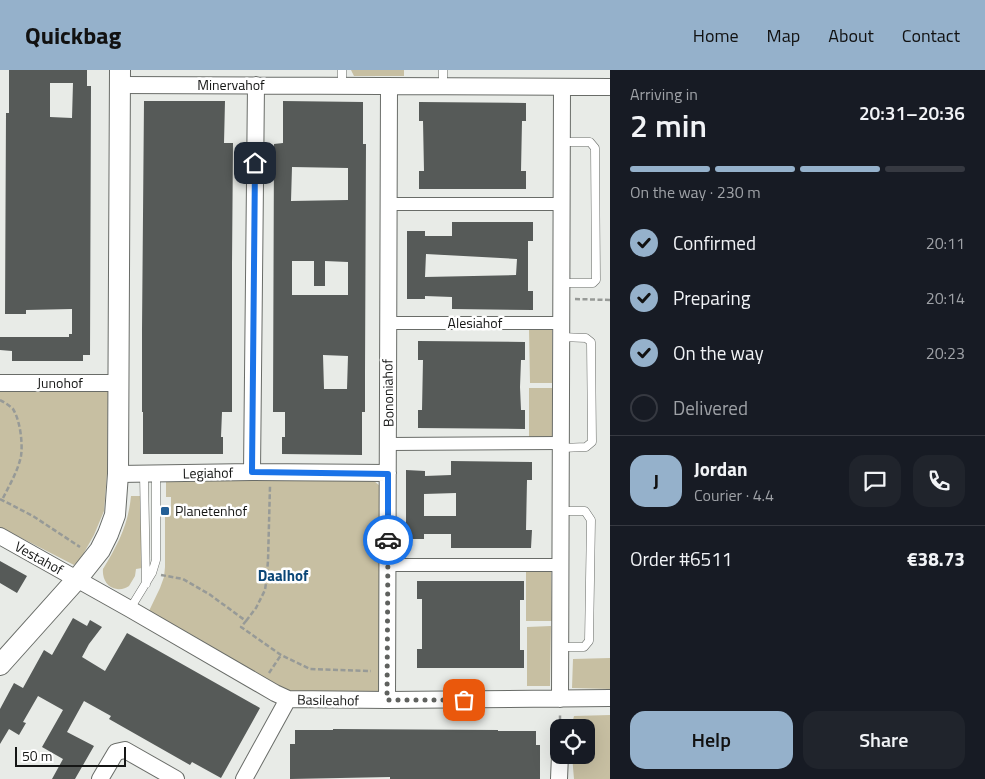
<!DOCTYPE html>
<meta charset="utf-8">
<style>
body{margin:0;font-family:"Titillium Web",sans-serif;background:#20242c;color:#f1f3f6;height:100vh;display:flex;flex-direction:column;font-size:19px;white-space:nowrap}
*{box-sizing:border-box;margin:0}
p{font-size:16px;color:#9ea1a6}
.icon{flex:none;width:28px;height:28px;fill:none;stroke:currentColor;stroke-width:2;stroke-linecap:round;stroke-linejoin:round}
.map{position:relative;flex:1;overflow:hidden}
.details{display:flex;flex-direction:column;background:#171b24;width:375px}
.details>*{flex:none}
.controls{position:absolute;left:550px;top:649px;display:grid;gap:10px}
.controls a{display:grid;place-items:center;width:45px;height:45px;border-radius:10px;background:#171b24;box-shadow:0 5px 20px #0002;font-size:25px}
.scale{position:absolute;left:15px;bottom:12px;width:111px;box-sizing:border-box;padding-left:5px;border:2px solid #151615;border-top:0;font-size:14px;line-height:18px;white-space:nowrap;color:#151615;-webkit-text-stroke:4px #fff;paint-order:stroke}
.pin{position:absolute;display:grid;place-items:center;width:42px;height:42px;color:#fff;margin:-21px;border-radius:10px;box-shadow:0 2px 8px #0006}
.courier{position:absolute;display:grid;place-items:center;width:50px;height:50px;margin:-25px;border:4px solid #1a73e8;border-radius:50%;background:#fff;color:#222;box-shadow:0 1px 6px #0007}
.summary em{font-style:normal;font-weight:600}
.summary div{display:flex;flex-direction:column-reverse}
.summary{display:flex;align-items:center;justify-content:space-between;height:85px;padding:0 20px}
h1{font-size:32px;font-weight:600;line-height:38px}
.bar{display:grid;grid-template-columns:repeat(4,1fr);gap:8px 5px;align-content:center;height:60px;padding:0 20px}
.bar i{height:6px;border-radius:4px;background:#363941}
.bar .selected{background:#95b1cb}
.bar p{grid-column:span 4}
.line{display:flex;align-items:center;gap:12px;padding:0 20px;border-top:1px solid #363941}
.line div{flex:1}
.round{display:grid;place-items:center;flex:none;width:52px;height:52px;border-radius:15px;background:#20242c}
ol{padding:0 20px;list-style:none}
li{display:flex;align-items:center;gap:15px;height:55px}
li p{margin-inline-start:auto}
li .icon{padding:5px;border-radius:50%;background:#95b1cb;color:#111;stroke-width:4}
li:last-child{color:#9ea1a6}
li i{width:28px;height:28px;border:2px solid #363941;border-radius:50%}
.primary-button{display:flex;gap:10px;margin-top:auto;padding:10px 20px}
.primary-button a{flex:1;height:58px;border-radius:15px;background:#95b1cb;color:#111;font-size:20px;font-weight:600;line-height:58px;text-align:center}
.primary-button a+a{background:#20242c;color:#f1f3f6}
header{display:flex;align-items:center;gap:30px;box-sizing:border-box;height:70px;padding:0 25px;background:#95b1cb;color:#111}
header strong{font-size:24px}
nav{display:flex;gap:28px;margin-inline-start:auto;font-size:18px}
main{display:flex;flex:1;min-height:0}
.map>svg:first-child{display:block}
.green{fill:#c7bfa2}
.building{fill:#565a58;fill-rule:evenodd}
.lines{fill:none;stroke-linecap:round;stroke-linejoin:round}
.service-casing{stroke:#696c68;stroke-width:9}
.pedestrian-casing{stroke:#696c68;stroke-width:14}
.minor-casing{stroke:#696c68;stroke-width:18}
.tertiary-casing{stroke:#696c68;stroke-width:22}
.path{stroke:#979a97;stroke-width:2.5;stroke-dasharray:5 2.5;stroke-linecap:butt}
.service{stroke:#fff;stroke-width:8}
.pedestrian{stroke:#fff;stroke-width:12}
.minor{stroke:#fff;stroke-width:16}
.tertiary{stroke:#fff;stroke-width:20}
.done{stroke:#5f615e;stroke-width:5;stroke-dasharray:0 9}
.route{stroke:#1a73e8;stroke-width:6}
.poi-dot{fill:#246097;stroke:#fff;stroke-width:2}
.labels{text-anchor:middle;stroke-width:5;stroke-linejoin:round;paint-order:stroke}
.street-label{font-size:14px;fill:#151615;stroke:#fff}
.poi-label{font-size:14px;fill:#151615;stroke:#fff;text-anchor:start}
.neighbourhood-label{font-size:15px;font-weight:bold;fill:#0a4676;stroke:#fff}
</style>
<header>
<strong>Quickbag</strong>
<nav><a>Home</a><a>Map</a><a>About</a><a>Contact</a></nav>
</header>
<main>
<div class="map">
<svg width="610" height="709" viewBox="0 0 610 709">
<rect width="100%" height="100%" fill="#e8ebe7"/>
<path class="green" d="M351,0H404V6H354Z
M529,259H552V313H530Z
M108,318L107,404L104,441L94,465L81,488L74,495L0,457V320Z
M529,318H552V371L529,373Z
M166,409L374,411L380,416L384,625L298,623L285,620L149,541L160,518L164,507L165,497V440H171V427H166Z
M131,426H140L142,498L136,499L135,506L129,516C126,518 121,520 117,519C107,518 102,508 103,499C118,474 128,456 131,426Z
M551,497L552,551H526V498Z
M551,556L550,616H527V557Z
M610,588V619L572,618L573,589Z
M610,645V709H574L572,685H586V658L571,657L574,646Z"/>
<path class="building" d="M9,0H87V16H91L90,285H83V291H12V281L0,280V267H69V264H72V239L26,240V244H5L6,43H9ZM50,13H73L72,48L50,47Z
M144,31H225L224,73H233L232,194V342H222L221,367H223V384H143V342H142V260Z
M283,31L363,32V74H366L365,302V342H362V385L282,384V367H285V342H273L274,74L283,73ZM292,97L348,98V130L291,131ZM292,191H314V216H325V191L348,192V225H292ZM323,285L348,286L347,319H324Z
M419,32L526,33V51H522L521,101H526V119H419V101H424L423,51H419Z
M452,152H533V171H528V221H533V240L452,239V227L425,226V229H407V161H425V166H452ZM426,184L517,189L516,205L425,207Z
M418,271L525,272V290H521L520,317L521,340H525V359L418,358V340H422L423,290H418Z
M451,391L532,392V410H527L526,460H532L531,478H451V464H424V469H406V400L425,401V406L451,405ZM456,423V446H424V424Z
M0,491L27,506L17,523L0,513Z
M417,511H524V530H520V580H524V598H417V579H422V529H417Z
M73,548L87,556L90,550L102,557L89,574L82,587L105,601L127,563L260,638L221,708L192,692L190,695L109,649L111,646L84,631L67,662L94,676L75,709H52L63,689L42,677L63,640L38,626L23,652L26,653L19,665L9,659L0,674V639L14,613L23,618L44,580L52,585Z
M333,659L498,660V661H536V675H540V709H390V707L290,709V674H295V660H333Z"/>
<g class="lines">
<defs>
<path id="service" d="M342,0V16
M443,0V16
M562,213H593L596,210L595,78L590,72H562
M561,378L586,377L592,372L591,272L586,268L561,267
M144,404L146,514
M130,539L152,503L156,490V404
M560,577H584L589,571L591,450L585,441H561"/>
<path id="pedestrian" d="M389,134H562
M388,253H561
M389,374L561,373
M388,495H561"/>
<path id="minor" d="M120,15L610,17
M0,313H119
M252,402L256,15
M118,404L252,402L388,403
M0,466L130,539L275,623L288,629L387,630L610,628
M560,629L562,17
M387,630L389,16
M100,709L116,682L125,680L176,709
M244,709L288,629
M559,709L560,685"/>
<path id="tertiary" d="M0,595L77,509L100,480L108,464L115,445L118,404L120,0"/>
</defs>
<use href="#service" class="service-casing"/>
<use href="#pedestrian" class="pedestrian-casing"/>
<use href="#minor" class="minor-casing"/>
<use href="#tertiary" class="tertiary-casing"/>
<path class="path" d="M575,229L610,230
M0,330C4,332 10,336 13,339C20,350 23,373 21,386C18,401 9,416 2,430
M0,429L33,446L80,477
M161,505L183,509L209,524L246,551L241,557L281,585L310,599L371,601
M246,551L256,538L265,520L266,513L268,491L270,416
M269,603L281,585
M560,658V644"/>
<use href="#service" class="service"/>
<use href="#pedestrian" class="pedestrian"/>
<use href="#minor" class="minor"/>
<use href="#tertiary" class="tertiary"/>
</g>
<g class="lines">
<path class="done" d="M388,470L387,630H464"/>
<path class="route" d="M255,93L252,402L388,404V470"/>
</g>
<rect class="poi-dot" x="160" y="436" width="10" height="10" rx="2.5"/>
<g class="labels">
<g class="street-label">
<text x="231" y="20">Minervahof</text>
<text x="475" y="258">Alesiahof</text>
<text x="60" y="318">Junohof</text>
<text transform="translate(388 323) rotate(-91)" y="5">Bononiahof</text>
<text transform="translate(208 403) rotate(-1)" y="5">Legiahof</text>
<text transform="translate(39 488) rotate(29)" y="5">Vestahof</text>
<text transform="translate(328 630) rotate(1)" y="5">Basileahof</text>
</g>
<g class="poi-label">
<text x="175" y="446">Planetenhof</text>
</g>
<g class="neighbourhood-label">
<text x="283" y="511">Daalhof</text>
</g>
</g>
</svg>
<div class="controls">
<a><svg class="icon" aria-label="locate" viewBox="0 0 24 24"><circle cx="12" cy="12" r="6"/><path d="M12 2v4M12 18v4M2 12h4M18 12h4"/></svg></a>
</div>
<div class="scale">50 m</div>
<div class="pin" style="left:464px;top:630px;background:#ea580c"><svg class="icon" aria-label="bag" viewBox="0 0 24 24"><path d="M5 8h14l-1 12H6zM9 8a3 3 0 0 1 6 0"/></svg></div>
<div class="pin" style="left:255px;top:93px;background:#1f2937"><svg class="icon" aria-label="home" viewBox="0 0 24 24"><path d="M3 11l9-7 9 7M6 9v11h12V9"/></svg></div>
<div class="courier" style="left:388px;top:470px"><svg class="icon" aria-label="car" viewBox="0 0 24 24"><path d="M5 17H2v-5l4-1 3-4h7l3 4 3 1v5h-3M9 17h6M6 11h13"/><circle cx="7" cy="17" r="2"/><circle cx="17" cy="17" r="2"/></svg></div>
</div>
<section class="details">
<div class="summary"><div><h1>2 min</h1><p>Arriving in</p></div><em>20:31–20:36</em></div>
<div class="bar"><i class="selected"></i><i class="selected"></i><i class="selected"></i><i></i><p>On the way · 230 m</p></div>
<ol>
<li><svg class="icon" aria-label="check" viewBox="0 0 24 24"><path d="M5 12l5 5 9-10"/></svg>Confirmed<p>20:11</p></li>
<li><svg class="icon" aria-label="check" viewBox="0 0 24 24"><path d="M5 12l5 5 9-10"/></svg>Preparing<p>20:14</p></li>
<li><svg class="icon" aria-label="check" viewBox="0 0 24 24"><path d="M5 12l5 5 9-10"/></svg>On the way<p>20:23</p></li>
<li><i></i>Delivered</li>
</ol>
<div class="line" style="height:90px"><b class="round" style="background:#95b1cb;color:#111">J</b><div><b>Jordan</b><p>Courier · 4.4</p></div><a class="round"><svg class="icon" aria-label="chat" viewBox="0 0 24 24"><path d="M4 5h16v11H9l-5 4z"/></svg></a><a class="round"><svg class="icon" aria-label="phone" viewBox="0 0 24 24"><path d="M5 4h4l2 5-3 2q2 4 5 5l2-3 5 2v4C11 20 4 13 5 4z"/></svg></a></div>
<div class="line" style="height:65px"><div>Order #6511</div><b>€38.73</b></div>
<div class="primary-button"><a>Help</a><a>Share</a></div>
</section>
</main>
